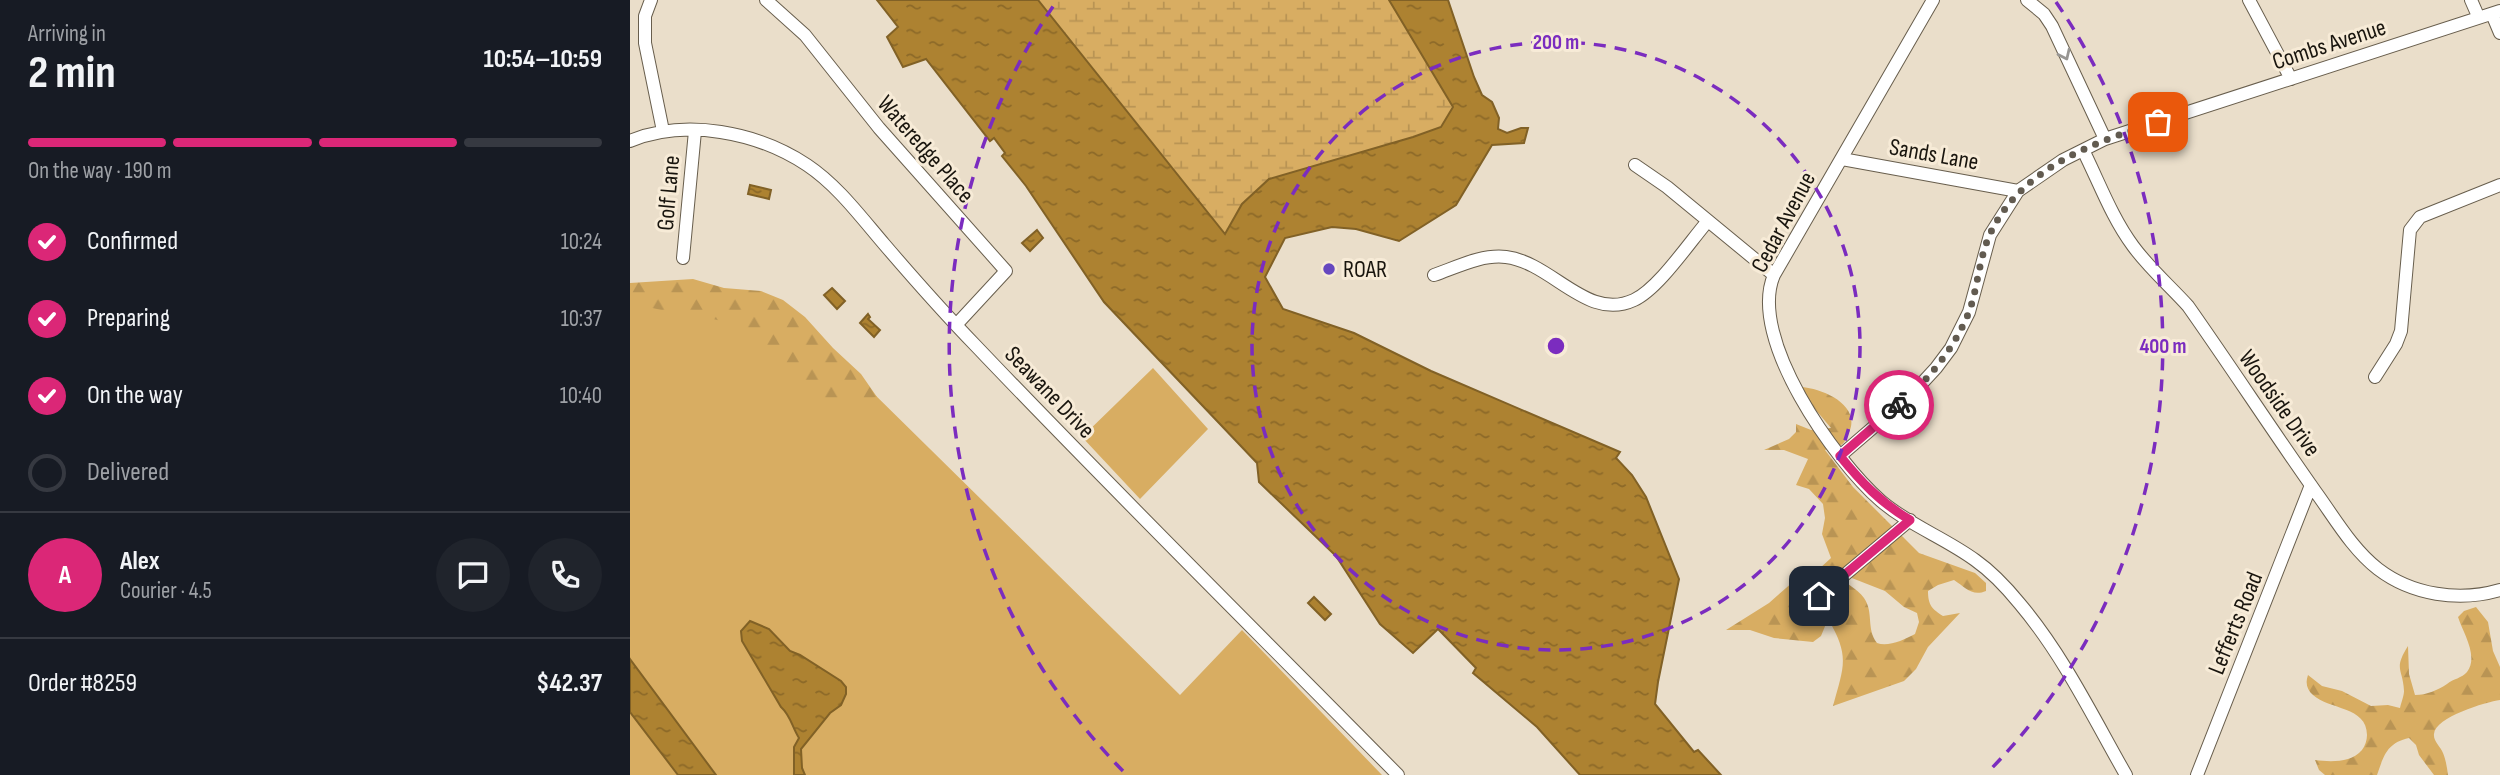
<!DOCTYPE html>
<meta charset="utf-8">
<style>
body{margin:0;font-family:"Sofia Sans Condensed",sans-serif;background:#20242c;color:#f1f3f6;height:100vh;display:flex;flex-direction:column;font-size:26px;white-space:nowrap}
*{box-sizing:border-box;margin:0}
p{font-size:23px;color:#9ea1a6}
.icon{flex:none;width:38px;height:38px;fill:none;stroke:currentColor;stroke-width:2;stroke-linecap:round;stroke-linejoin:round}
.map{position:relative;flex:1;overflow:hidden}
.side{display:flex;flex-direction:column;background:#171b24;width:630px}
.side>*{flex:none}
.pin{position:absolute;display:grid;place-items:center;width:60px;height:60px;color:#fff;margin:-30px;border-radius:14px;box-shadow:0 4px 10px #0006}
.courier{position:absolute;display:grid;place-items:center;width:70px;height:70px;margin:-35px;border:5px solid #db2777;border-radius:50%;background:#fff;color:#222;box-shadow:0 2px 9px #0007}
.summary em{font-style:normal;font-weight:700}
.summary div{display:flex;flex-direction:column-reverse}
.summary{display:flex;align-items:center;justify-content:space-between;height:119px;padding:0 28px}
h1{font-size:46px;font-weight:700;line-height:52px}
.bar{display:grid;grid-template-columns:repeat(4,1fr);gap:10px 7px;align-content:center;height:84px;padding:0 28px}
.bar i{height:9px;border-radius:5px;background:#363941}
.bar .active{background:#db2777}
.bar p{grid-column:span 4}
.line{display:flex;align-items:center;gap:18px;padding:0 28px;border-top:2px solid #363941}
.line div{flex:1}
.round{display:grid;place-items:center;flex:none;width:74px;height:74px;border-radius:37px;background:#20242c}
ol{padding:0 28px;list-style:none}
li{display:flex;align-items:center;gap:21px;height:77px}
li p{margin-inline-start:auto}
li .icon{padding:7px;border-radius:50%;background:#db2777;color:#fff;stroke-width:4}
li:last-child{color:#9ea1a6}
li i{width:38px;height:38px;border:4px solid #363941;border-radius:50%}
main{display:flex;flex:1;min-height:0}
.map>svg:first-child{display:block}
.grass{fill:#d8ad62}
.forest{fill:url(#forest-firs);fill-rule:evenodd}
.wetland{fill:url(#wetland-marsh)}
.water{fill:url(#water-ripples);stroke:#816126;stroke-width:2}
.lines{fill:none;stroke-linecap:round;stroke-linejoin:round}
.minor-casing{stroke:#685e4d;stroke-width:14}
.minor{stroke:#fff;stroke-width:12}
.oneway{stroke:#989693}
.done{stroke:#625b50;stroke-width:7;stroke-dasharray:0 12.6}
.route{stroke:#db2777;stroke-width:9}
.ring{fill:none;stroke:#7b2cbf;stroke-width:3.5;stroke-dasharray:12 9}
.poi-dot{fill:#6647bf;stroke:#f7ebd7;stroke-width:2.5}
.labels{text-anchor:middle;stroke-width:6;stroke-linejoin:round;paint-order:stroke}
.street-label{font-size:24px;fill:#19150e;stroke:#f7ebd7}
.poi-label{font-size:24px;fill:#19150e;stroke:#f7ebd7;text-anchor:start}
.centre{fill:#7b2cbf;stroke:#f7ebd7;stroke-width:3.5}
.ring-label{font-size:21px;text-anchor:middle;font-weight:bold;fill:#7b2cbf;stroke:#f7ebd7;stroke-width:6;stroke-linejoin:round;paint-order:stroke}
</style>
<main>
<section class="side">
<div class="summary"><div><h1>2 min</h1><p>Arriving in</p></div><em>10:54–10:59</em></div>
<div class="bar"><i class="active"></i><i class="active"></i><i class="active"></i><i></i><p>On the way · 190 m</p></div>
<ol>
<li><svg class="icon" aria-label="check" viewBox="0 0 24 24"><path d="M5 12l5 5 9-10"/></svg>Confirmed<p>10:24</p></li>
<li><svg class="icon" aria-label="check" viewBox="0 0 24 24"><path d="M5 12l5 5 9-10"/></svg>Preparing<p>10:37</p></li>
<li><svg class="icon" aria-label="check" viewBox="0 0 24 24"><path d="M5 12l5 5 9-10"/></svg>On the way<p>10:40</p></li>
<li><i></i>Delivered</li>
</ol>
<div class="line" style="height:126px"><b class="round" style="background:#db2777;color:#fff">A</b><div><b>Alex</b><p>Courier · 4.5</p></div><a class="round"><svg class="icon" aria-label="chat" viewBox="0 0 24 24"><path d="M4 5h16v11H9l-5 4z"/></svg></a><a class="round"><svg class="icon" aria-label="phone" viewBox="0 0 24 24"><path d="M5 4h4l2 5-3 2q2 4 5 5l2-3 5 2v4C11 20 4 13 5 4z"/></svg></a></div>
<div class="line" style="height:91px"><div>Order #8259</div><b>$42.37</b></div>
</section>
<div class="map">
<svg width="1870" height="775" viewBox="0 0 1870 775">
<defs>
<pattern id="forest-firs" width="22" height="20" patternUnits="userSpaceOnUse" patternTransform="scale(1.75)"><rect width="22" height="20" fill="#d8ad62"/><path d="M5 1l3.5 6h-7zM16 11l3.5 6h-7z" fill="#b99454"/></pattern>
<pattern id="wetland-marsh" width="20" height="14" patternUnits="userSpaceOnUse" patternTransform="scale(1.75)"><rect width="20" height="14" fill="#d8ad62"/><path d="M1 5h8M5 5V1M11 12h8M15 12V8" fill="none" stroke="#b99454"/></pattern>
<pattern id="water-ripples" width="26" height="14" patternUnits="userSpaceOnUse" patternTransform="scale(1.75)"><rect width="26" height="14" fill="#ad8231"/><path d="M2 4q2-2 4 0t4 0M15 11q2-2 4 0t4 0" fill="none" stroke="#8c6928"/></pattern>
</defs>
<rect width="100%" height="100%" fill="#eadeca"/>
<path class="grass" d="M0,289L70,301L236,386L550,695L612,630L752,775H0Z
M523,368L578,429L510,499L452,437Z"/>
<path class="forest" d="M63,279L94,288L131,291L153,300L175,317L203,348L231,374L247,397C227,401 212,405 192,397L124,342L91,321L64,314L36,311L0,303V283Z
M1172,387C1193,389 1229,404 1220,430C1218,435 1216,442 1211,445C1207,447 1199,448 1195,450L1223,487L1289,553L1345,573L1356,583V591C1342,597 1335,587 1324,580L1308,585L1298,591C1298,605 1302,609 1313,616L1330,613L1298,647L1286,669L1274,681L1203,706C1214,666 1220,656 1198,619L1191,636L1183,642L1144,638L1120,630H1096L1139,603L1172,574L1189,569L1201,558L1192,534L1195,518L1193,504L1179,489L1166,485L1178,459L1154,450H1134L1159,439L1166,432V424L1181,430L1201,428L1179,402ZM1209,573L1255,591L1274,607L1287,613L1289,622L1285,634C1274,640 1258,647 1247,643C1236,629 1244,612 1234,598C1227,588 1215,585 1209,573Z
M1846,607L1858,622L1863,651L1870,667V700C1856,702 1805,717 1804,734C1803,741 1811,747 1813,753C1816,760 1817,768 1818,775H1804L1789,755L1786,745L1779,738C1757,743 1754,755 1747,775H1695L1689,770L1685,760C1700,762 1721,763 1732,750C1735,746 1737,740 1737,735C1737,706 1699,710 1683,695C1677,690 1675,683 1678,675L1692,686L1712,691L1741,706L1758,705L1770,708C1771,703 1774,696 1774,691C1773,668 1763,670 1778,646L1779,674L1785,695C1797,695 1808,690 1817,684C1823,679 1832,678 1837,672C1849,656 1833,633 1828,617L1834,611Z"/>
<path class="wetland" d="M408,0H759L823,107L811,127L783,137L639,179L612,204L595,235Z"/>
<path class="water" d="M247,0H408L595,234L612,204L639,179L783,137L811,127L823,107L759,0H818L844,77L852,95L862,102L869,118L868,129L877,133L891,128H898L894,143L862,145L826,205L769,241L726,229L702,227L655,238L635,277L653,309L724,333L801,371L990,452L986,458L1002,475L1016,497L1049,579L1028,682L1025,704L1064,752L1068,750L1091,775H950L907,727L843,673L846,668L808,629L783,653L750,624L706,556L629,482L627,463L474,302L396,186L372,156L375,153L364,138L360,141L296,59L273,67L257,37L268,27Z
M120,185L141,190L139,199L118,194Z
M407,230L413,238L400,251L392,243Z
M202,288L215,301L207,309L194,295Z
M238,314L240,317L238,319L250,330L244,337L230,323Z
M684,597L701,614L695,620L678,603Z
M120,621L139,629L160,651L170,655L211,681L216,687V694L211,705L200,713L171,749L172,768L175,775H164V747L169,738C162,727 161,716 151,707L112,641L111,631Z
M0,659L86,775H48L0,712Z"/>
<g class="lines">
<defs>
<path id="minor" d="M21,0L15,16V43L33,131
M136,0L175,35L249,128L376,271L326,325
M1303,0L1144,275C1117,338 1205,461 1251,501C1279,525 1315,538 1345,560C1362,572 1377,588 1390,604C1433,655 1463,717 1496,775
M1397,0L1414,14L1422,26L1475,139
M1619,0L1661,79
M1841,0L1848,16
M1862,14L1870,33
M0,141C56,118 127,132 177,165C207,185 230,216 254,244C284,279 314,313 346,346C484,491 627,632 768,775
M1453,150C1469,182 1482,218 1503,246C1519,268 1540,286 1558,306C1601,367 1642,430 1685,491C1704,517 1722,549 1748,569C1782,595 1829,602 1870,590
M1212,159L1388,191
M1005,165L1037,187L1144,275
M53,258L65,131
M804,275C827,267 852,254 876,257C923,263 957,322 1004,300C1028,289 1059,243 1077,222
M1745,377L1766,344L1771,331L1780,230L1790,217L1870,185
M1210,456L1282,394L1306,368L1321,348L1339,312L1360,235L1388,191L1433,160L1475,139L1870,11
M1168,614L1280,520
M1567,775L1681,485"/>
</defs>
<use href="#minor" class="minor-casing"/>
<use href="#minor" class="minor"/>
</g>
<defs><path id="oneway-chevron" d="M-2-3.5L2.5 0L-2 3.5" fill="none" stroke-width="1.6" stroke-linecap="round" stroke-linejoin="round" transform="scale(1.75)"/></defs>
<use class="oneway" href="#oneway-chevron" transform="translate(1435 55) rotate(65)"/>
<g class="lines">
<path class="done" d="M1269,405C1299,379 1324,349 1339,312C1348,287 1349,258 1360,234C1391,168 1464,142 1528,122"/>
<path class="route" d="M1189,596L1280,520C1251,503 1231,482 1210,456L1269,405"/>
</g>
<g class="ring">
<circle cx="926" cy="346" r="304"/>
<path d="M493 771A607 607 0 0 1 426 2M1426 2A607 607 0 0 1 1359 771"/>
</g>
<circle class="poi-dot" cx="699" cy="269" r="7"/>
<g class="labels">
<g class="street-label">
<text transform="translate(1699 44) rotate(-18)" y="8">Combs Avenue</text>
<text transform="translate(296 149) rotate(49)" y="8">Wateredge Place</text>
<text transform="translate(1304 154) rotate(10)" y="8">Sands Lane</text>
<text transform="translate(38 193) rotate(-85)" y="8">Golf Lane</text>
<text transform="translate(1153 222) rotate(-62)" y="8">Cedar Avenue</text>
<text transform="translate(420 392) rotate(46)" y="8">Seawane Drive</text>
<text transform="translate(1650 403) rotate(55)" y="8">Woodside Drive</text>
<text transform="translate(1605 623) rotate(-68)" y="8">Lefferts Road</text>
</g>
<g class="poi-label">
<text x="713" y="277">ROAR</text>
</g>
</g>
<circle cx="926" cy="346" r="10" class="centre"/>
<g class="ring-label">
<text x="926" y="49">200 m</text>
<text x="1533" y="353">400 m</text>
</g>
</svg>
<div class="pin" style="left:1528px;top:122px;background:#ea580c"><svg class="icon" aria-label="bag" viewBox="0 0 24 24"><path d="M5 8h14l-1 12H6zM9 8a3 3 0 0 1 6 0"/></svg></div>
<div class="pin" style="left:1189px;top:596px;background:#1f2937"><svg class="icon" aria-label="home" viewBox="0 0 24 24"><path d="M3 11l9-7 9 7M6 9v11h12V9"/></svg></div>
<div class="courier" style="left:1269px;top:405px"><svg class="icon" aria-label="bike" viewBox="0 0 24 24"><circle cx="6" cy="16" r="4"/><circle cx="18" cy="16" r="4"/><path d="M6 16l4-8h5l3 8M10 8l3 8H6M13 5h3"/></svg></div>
</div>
</main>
